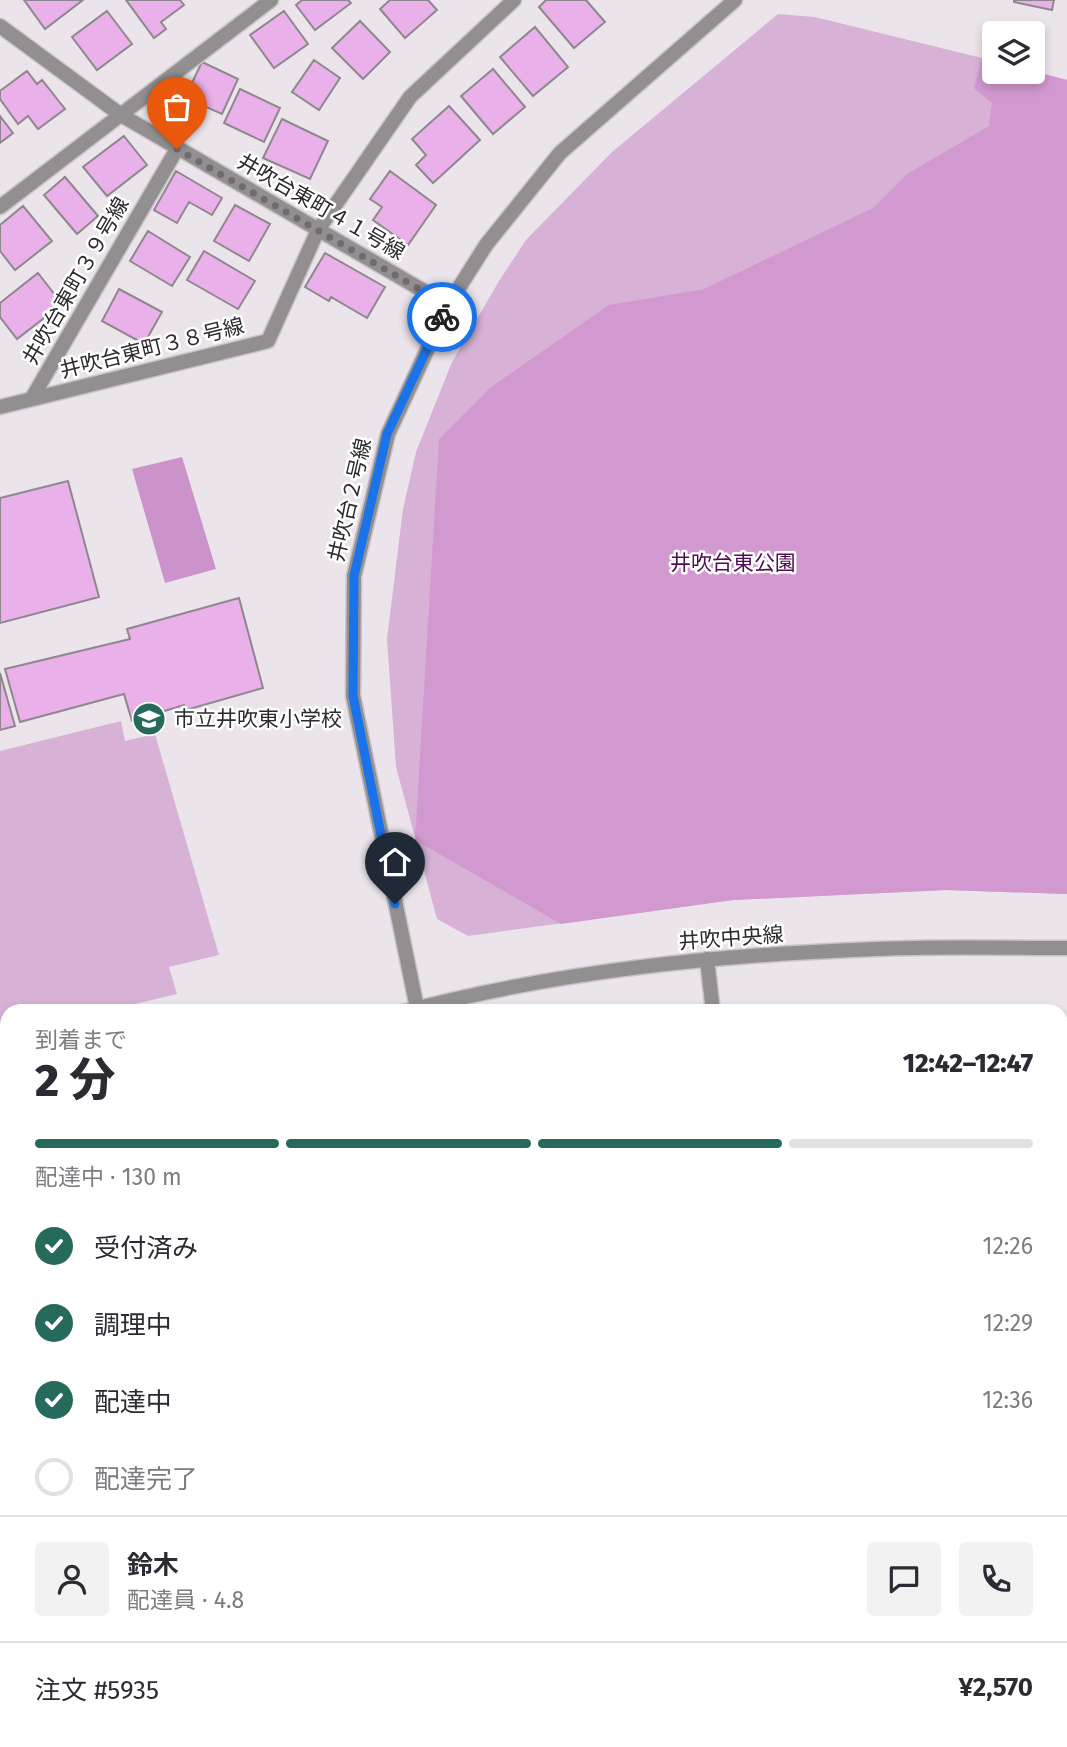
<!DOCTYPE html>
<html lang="ja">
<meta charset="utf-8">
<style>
body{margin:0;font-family:"Fira Sans","Noto Sans JP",sans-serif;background:#f2f2f3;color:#2b2b33;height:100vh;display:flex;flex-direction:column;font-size:26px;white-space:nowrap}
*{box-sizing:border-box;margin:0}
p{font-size:23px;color:#7c7c81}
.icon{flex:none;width:38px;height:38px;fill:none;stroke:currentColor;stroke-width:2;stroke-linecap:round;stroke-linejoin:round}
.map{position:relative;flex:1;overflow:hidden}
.drawer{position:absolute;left:0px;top:1004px;width:1068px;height:744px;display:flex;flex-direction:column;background:#fff;border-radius:21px 21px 0 0;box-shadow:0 4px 10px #0003}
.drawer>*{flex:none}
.controls{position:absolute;left:982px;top:21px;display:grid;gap:14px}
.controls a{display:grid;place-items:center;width:63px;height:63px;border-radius:7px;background:#fff;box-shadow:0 4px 10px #0003;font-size:35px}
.pin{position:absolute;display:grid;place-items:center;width:60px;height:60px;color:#fff;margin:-72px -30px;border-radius:50% 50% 50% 0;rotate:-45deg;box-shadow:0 0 7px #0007}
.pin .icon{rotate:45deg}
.courier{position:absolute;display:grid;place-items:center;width:70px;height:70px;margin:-35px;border:5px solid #1a73e8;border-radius:50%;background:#fff;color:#222;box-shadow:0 2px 9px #0007}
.headline em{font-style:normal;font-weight:800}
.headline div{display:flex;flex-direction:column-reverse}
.headline{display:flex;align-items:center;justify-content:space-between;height:119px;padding:0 35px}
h1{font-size:46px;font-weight:800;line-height:52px}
.bar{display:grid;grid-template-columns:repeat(4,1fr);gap:10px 7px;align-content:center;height:84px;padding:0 35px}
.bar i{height:9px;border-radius:5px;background:#e1e1e2}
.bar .selected{background:#266a5c}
.bar p{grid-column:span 4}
.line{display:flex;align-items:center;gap:18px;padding:0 35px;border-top:2px solid #e1e1e2}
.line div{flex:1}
.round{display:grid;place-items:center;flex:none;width:74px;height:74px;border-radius:7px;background:#f2f2f3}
ol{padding:0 35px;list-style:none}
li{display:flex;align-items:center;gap:21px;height:77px}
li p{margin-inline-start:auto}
li .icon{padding:7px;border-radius:50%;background:#266a5c;color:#fff;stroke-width:4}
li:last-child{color:#7c7c81}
li i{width:38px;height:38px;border:4px solid #e1e1e2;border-radius:50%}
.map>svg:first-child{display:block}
.green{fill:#d7b2d6}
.forest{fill:#d299d1}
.water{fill:#cc93cb}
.building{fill:#eab0e9;stroke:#8e888e;stroke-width:2}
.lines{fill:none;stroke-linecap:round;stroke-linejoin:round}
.minor-casing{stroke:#c9c3c9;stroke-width:17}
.tertiary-casing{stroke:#c9c3c9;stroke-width:17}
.minor{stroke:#928f91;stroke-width:14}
.tertiary{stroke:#928f91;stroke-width:14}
.done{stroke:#706b70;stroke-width:7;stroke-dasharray:0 12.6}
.route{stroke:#1a73e8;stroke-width:9}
.labels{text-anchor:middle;stroke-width:5;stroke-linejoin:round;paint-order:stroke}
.street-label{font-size:21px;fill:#2d2a2d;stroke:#fff}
.park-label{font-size:21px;fill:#510c53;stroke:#fff}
.poi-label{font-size:21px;fill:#2d2a2d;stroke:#fff;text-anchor:start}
</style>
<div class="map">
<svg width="1067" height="1747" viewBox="0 0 1067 1747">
<rect width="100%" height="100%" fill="#ebe5eb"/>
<path class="green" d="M778,14L815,17L994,61V72L1033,71L1067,80V894L946,890L733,900L468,936L437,919L396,767L387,639L403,509L416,452L452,362L499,281L526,240L612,152Z
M121,721L125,741L155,734L219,955L169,967L177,994L106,1011L7,1012V1037L0,1038V751Z"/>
<path class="forest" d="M982,58L994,61V72L1033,71L1067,80V894L946,890L733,900L561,924L415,840L439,439L491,387L609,305L704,289L873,208L907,174L989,126L992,103L974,88Z"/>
<path class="water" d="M182,457L216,569L165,583L132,469Z"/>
<path class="building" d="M24,0H83L45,29Z
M126,0H180L184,5L161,22L166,29L154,38Z
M302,0H348L351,3L315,30L296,5Z
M390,0H428L437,10L405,38L380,9Z
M546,0H586L605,22L574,48L539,7Z
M1014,0H1054L1052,10L1014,2Z
M107,11L132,44L97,70L72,37Z
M284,11L308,44L274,68L250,35Z
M360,21L390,52L363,79L332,48Z
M535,27L568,67L533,96L500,57Z
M314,60L340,78L319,110L292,92Z
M202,62L238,79L222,114L204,106L198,118L170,104L178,87L188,91Z
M493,69L525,107L493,134L461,96Z
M27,71L37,84L42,80L65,109L38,129L28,116L18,124L0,99V91Z
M240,89L280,108L264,142L224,123Z
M449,106L480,140L433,183L416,165L426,155L412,139Z
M0,116L13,133L0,143Z
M282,119L328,141L310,179L263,158Z
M124,136L147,165L107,196L83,167Z
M176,171L222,198L212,215L189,202L177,223L154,210Z
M390,171L436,205L408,245L373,220L382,207L370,199Z
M65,177L98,216L77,234L44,195Z
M235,205L270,224L249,261L214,241Z
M23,206L52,241L15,270L0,251V225Z
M148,231L190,257L172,286L130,261Z
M204,251L255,281L238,309L187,280Z
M325,253L385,287L367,318L331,297L329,301L305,287Z
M38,273L62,304L17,339L0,317V303Z
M119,289L162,312L144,344L102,321Z
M68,481L99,597L0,623V498Z
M239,598L263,688L186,710L184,705L132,721L124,694L20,722L5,669L130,639L127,629Z
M0,673L15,726L0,730Z
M1060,1096L1067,1097V1169L1064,1208L1060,1207Z
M7,1337V1380L0,1386V1343Z
M1060,1375H1067V1445L1060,1444Z
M0,1444L7,1452V1472L0,1478Z
M1060,1500L1067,1501V1566L1060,1565Z
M1060,1605L1067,1606V1672H1060Z
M7,1686V1733L0,1726V1693Z
M193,1741H239L242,1744L239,1747H195L191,1743Z
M298,1741H349L350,1743L345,1747H292Z
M733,1741H762L764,1747H713Z
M811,1741H957V1747H811Z"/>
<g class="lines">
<defs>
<path id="minor" d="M0,26L121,115L448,305
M0,207L271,0
M32,398L177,149
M0,407L268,341L318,230L410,97L514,0
M0,1275L7,1273
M0,1297L7,1305
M0,1567L7,1575
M0,1648L7,1642
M535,1741L537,1747
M149,1747L155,1741
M405,1747L412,1741"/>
<path id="tertiary" d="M707,959L713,1012
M417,1008L353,696L354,576L388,434L448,305L486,245L560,153L735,0
M403,1012C557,971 717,955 876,949C939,946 1003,948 1067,948
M0,1116L7,1114
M1060,1261H1067"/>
</defs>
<use href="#minor" class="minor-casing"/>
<use href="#tertiary" class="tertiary-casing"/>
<use href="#minor" class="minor"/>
<use href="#tertiary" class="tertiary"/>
</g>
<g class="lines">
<path class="done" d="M177,149L447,305L442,317"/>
<path class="route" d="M395,904L353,696L354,576L387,434L442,317"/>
</g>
<defs>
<symbol id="school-disc" viewBox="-11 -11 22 22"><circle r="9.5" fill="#266a5c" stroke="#fff"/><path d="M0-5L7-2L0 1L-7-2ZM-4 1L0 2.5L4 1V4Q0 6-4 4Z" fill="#fff"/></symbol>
</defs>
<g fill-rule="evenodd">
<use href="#school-disc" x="130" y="700" width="38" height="38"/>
</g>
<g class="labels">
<g class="street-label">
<text transform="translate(321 207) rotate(30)" y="7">井吹台東町４１号線</text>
<text transform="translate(76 281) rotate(-60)" y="7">井吹台東町３９号線</text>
<text transform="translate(152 348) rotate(-14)" y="7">井吹台東町３８号線</text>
<text transform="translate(350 500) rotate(-77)" y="7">井吹台２号線</text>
<text transform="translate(731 938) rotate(-4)" y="7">井吹中央線</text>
</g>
<g class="park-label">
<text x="733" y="570">井吹台東公園</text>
</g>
<g class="poi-label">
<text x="174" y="726">市立井吹東小学校</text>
</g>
</g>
</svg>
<div class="controls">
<a><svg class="icon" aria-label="layers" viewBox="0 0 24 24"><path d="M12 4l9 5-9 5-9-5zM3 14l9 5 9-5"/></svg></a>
</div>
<div class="pin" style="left:177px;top:149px;background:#ea580c"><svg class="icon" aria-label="bag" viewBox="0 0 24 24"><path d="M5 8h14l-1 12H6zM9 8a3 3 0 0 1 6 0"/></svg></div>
<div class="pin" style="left:395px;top:904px;background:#1f2937"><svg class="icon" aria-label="home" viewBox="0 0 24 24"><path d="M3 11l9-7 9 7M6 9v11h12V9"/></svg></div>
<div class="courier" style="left:442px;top:317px"><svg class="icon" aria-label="bike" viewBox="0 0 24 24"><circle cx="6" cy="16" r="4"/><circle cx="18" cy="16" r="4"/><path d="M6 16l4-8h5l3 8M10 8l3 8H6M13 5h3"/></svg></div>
<section class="drawer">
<div class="headline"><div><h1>2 分</h1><p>到着まで</p></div><em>12:42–12:47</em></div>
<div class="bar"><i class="selected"></i><i class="selected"></i><i class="selected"></i><i></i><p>配達中 · 130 m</p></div>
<ol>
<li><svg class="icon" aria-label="check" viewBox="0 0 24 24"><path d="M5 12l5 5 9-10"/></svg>受付済み<p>12:26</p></li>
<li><svg class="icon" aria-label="check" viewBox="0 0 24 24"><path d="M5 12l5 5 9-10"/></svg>調理中<p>12:29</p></li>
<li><svg class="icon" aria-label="check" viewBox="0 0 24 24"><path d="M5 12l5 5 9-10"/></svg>配達中<p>12:36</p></li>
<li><i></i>配達完了</li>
</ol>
<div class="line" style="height:126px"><a class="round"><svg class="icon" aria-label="person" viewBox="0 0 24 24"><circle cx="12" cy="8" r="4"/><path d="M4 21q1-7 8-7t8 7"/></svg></a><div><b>鈴木</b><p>配達員 · 4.8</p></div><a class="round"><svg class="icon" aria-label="chat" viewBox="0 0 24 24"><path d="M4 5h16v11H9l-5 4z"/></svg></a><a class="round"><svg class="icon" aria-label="phone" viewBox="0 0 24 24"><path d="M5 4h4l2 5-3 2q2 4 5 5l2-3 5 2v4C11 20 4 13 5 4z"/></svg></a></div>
<div class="line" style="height:91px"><div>注文 #5935</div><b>¥2,570</b></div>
</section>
</div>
